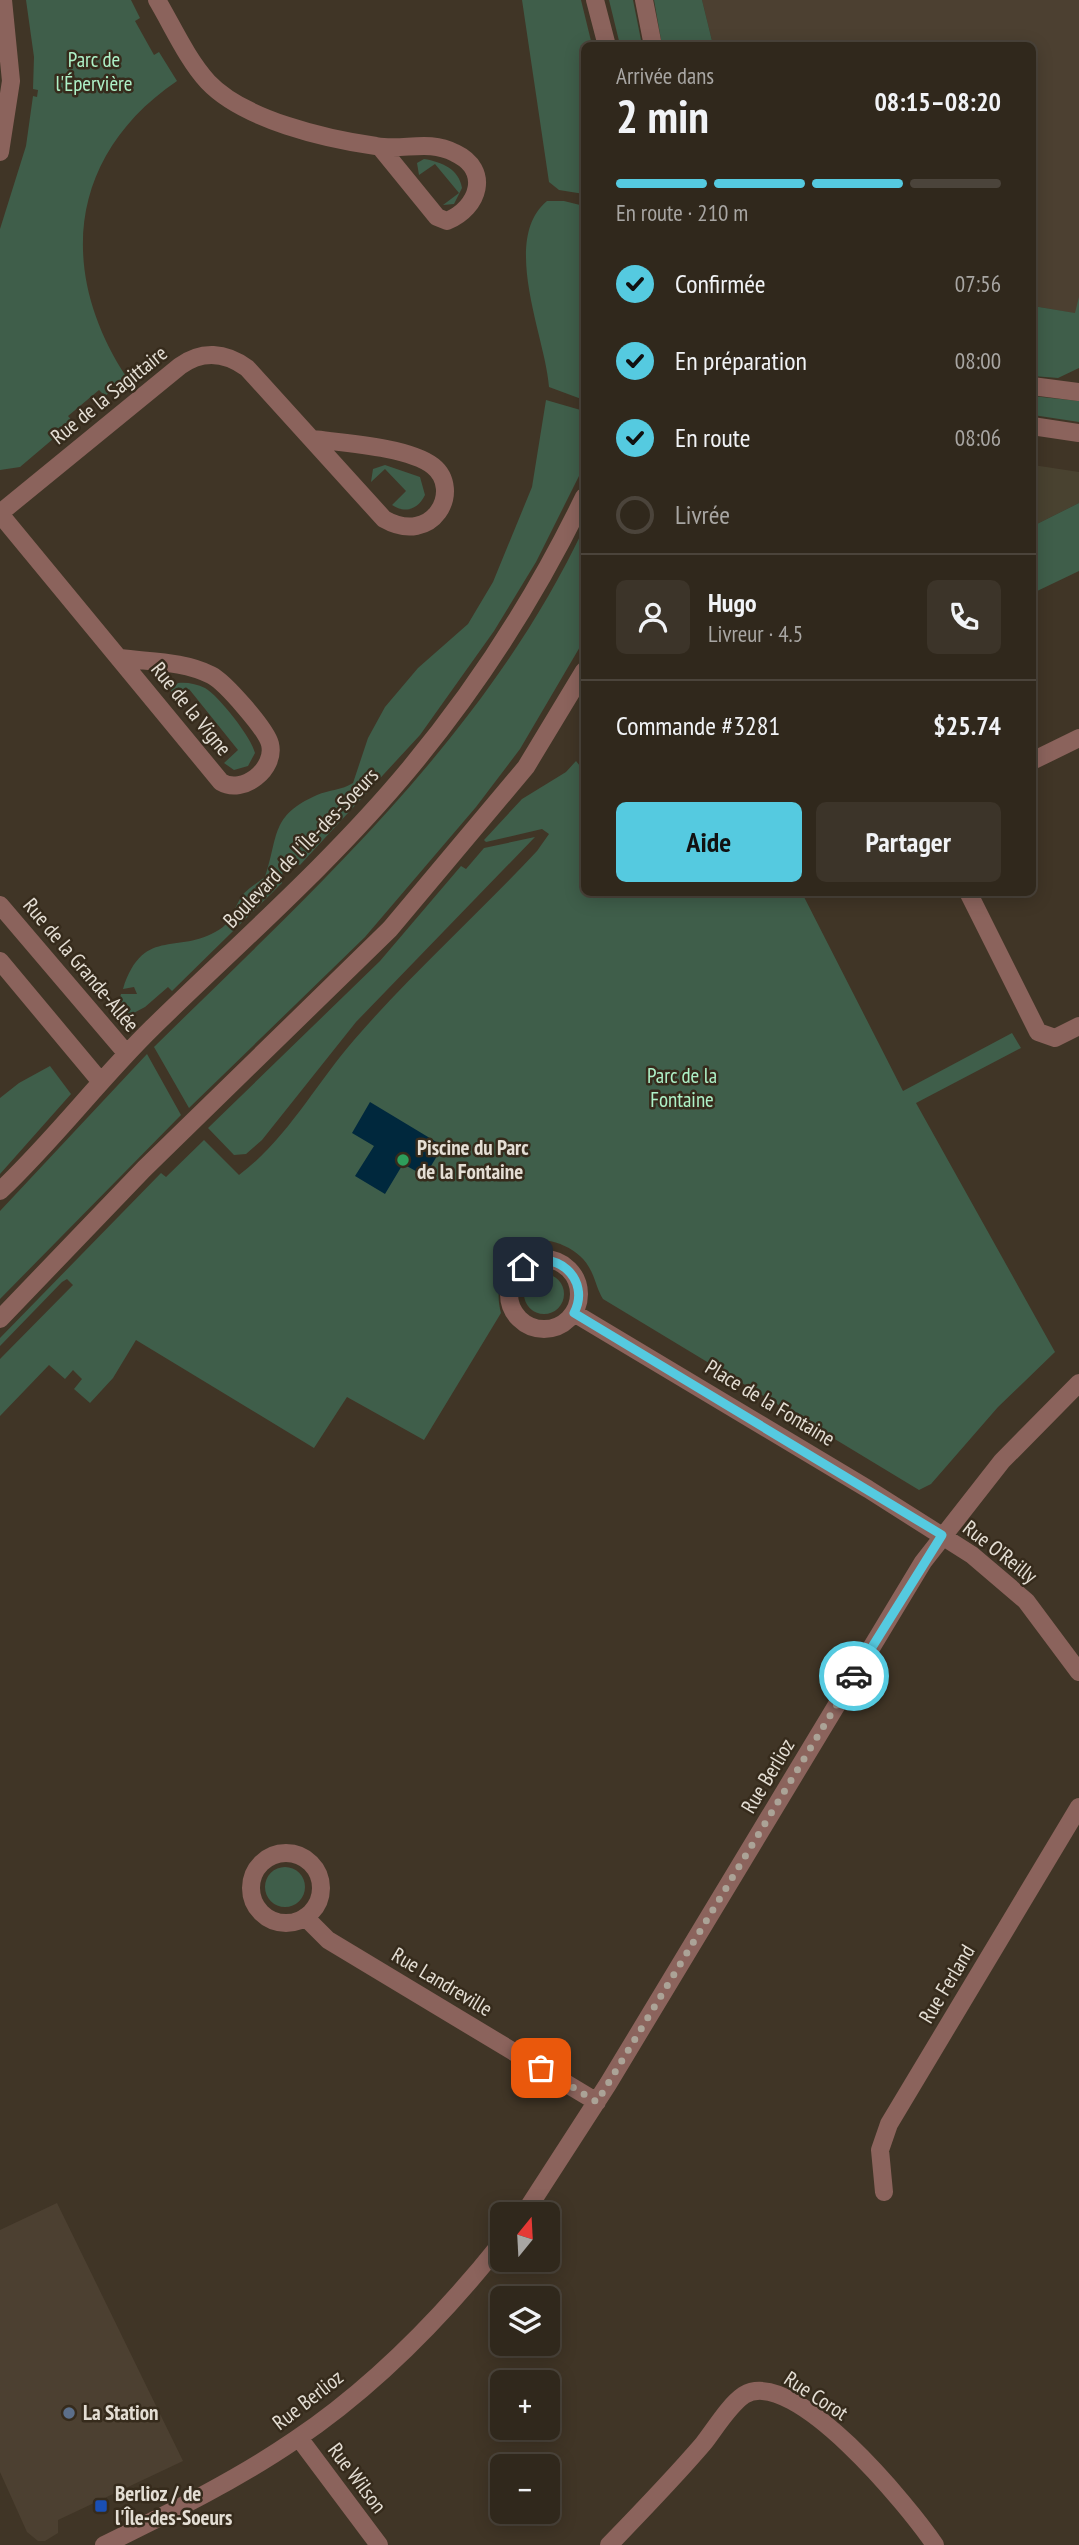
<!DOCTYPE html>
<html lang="fr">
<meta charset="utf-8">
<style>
body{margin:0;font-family:"PT Sans Narrow",sans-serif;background:#3c3429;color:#f1f3f6;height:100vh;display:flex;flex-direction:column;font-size:26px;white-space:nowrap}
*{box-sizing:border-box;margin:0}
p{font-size:23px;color:#a8a6a3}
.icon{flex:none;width:38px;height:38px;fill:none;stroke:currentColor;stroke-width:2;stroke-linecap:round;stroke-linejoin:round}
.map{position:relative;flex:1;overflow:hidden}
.side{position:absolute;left:581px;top:42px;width:455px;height:854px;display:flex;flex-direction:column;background:#30281c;border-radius:10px;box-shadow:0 4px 18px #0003,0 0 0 2px #4b443b}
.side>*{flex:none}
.needle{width:46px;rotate:18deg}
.tools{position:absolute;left:490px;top:2202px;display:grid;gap:14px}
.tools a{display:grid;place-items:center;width:70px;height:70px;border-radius:10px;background:#30281c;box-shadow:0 4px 18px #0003,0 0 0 2px #4b443b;font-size:35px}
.pin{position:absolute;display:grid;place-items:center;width:60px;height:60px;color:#fff;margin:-30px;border-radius:14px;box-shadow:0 4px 10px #0006}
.courier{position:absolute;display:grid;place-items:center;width:70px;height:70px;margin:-35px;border:5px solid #55cae0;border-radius:50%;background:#fff;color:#222;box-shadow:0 2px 9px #0007}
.summary em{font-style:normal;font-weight:700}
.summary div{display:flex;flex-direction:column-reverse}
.summary{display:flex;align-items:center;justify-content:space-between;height:119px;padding:0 35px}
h1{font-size:46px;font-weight:700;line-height:52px}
.bar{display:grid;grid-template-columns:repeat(4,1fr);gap:10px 7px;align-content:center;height:84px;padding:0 35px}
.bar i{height:9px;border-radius:5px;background:#4b443b}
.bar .on{background:#55cae0}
.bar p{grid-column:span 4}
.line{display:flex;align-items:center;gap:18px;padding:0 35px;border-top:2px solid #4b443b}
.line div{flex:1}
.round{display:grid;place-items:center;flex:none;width:74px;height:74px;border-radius:10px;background:#3c3429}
ol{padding:0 35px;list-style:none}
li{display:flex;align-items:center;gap:21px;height:77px}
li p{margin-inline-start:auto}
li .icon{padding:7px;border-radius:50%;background:#55cae0;color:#111;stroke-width:4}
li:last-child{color:#a8a6a3}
li i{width:38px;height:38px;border:4px solid #4b443b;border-radius:50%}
.cta{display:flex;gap:14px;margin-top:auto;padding:14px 35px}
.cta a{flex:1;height:80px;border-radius:10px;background:#55cae0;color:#111;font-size:28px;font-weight:700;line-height:80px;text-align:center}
.cta a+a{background:#3c3429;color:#f1f3f6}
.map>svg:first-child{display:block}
.commercial{fill:#4c4031}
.education{fill:#494230}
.green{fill:#3f5e4a}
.water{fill:#00283d}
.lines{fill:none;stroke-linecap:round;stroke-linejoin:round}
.minor{stroke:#8b635c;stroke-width:18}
.done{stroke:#aba397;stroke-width:7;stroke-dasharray:0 12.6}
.route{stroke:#55cae0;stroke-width:9}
.leisure-dot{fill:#2e9e5b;stroke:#362b1c;stroke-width:2.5}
.service-dot{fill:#5c6f8a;stroke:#362b1c;stroke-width:2.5}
.transit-dot{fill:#1a4fb4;stroke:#362b1c;stroke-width:2.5}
.labels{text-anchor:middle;stroke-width:5;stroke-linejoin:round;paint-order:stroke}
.park-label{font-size:21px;fill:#aef1c7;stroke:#362b1c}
.street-label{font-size:21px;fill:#e4ded4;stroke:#362b1c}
.poi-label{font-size:21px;font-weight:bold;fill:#e4ded4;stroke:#362b1c;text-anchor:start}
</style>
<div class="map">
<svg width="1079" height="2545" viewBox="0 0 1079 2545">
<rect width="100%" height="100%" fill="#403526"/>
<path class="commercial" d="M702,0H1079V314L1033,306L1032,46L713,45Z
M57,2203L183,2461L58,2520V2533L45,2541H38L27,2532L0,2472V2230Z"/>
<path class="education" d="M1033,465L1079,472V503L1033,526Z"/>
<path class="green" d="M26,0H131L140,18L135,21L154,55L159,52L177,81C68,155 57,272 127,378L105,396L99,390L68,416L73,422L20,467L0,470V229L26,146L33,96L37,97L38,90L33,89L34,57Z
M522,0H581L592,45L584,46V194L559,190L549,182Z
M609,0H633L642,45H620Z
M654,0H702L713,45H662Z
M424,159C442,162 459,169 462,188L454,204L443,205L459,193L435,164L419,175L417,163Z
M547,201H564L584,206V400L549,387C546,338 500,240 547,201Z
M1079,297V368L1058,378L1033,376V306L1075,313Z
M1032,396L1079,401V422L1033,415Z
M546,400L584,411V466L536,562L494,631L420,735L300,865L283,860L282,883L172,991L168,987L145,1007L128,1016L118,1004L121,994H137L134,987L123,989C144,923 181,958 223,927C232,919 234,909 240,899C245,890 256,884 265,877C279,835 270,816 317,795C329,790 342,790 353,783L368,738L385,707L418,668L468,624L493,582L532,487Z
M385,465L420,477L425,495C418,509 406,514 392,505L406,491L385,469L371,482L373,469Z
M1079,503V571L1033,593V526Z
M584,528V640L520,749L476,807L365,937L189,1108L154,1047C315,888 485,737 584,528Z
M178,683C187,682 197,684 205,688C218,695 252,738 255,753L248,766L234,770L224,763L238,750L189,689L173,701L171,690Z
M576,761L584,771V892L802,893L903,1091L1012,1033L1021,1048L916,1103L1055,1352L998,1407L931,1484L919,1490L603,1299C598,1291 596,1282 592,1273C581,1247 553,1239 527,1238C510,1265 492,1278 501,1313L424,1440L347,1397L314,1448L136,1340L113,1378L90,1403L74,1389L82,1379L73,1370L65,1379L49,1365L0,1416V1359L73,1285L67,1279L62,1282L0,1346V1338L161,1173L166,1177L204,1140L239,1175C286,1140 316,1084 354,1040C411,974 477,915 537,851L549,834L542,829L486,842L484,840L522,799L566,772Z
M535,837L356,1022L262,1140L246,1154L234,1155L208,1128L380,961L461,866L466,869L484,848Z
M147,1054L181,1115L0,1299V1211Z
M50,1066L71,1094L0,1174V1098L19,1083Z
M524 1294a20 20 0 1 1 40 0a20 20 0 1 1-40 0Z
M265 1887a20 20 0 1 1 40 0a20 20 0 1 1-40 0Z"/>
<path class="water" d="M370,1102L443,1146L425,1176L403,1164L385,1194L355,1176L374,1146L352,1133Z"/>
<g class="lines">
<path class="minor" d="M157,0C173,27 187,59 208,82C244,120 326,139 376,146C404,151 428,139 455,153C491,170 479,208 447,221L437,217L380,147
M595,0L607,46
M644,0L653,46
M0,152L11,81L3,0
M1032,386L1079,392
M1032,426L1079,433
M0,513L180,366C202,350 225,352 247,368L384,519C433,547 463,490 433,466C409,447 343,443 313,439
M0,514L221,782C243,795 276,769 270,744C266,729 225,682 211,675C184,661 150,662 120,658
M1032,761L1079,738
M968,892L1038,1032L1055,1038L1079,1026
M0,905L127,1054
M0,961L101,1082
M0,1191C54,1140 99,1080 152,1028C239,943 332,862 410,768C479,685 537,594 584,497
M509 1294a35 35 0 1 1 70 0a35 35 0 1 1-70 0Z
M574,1313L868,1489L972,1555L1026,1601L1079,1672
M0,1319L144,1169L390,929L526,767L584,671
M251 1888a35 35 0 1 1 70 0a35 35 0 1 1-70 0Z
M305,1917L328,1940L597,2102
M884,2192L880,2150L889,2124L1079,1807
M524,2214L608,2084L923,1562L1002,1461L1079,1383
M299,2438L379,2545
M104,2545C169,2513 235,2481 295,2440C374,2387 443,2316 502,2242
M609,2545C641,2512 673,2479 703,2444C715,2429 728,2406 744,2395C794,2365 910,2508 935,2545"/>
</g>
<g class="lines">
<path class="done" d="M541,2068L597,2102L854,1676"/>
<path class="route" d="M523,1267C554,1246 592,1279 574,1313L942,1535L854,1676"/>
</g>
<circle class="leisure-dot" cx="403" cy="1160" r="7"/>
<circle class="service-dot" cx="69" cy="2413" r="7"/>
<rect class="transit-dot" x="94" y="2499" width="14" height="14" rx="3.5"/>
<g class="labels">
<g class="park-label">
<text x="94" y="67">Parc de<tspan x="94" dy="24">l'Épervière</tspan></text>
<text x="682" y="1083">Parc de la<tspan x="682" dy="24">Fontaine</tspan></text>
</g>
<g class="street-label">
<text transform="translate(109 395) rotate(-39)" y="7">Rue de la Sagittaire</text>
<text transform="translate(191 709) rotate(51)" y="7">Rue de la Vigne</text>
<text transform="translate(301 848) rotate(-46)" y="7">Boulevard de l'Île-des-Soeurs</text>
<text transform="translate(81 965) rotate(50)" y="7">Rue de la Grande-Allée</text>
<text transform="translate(770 1403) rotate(31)" y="7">Place de la Fontaine</text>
<text transform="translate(1000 1552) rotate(38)" y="7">Rue O'Reilly</text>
<text transform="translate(768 1776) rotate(-59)" y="7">Rue Berlioz</text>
<text transform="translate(442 1982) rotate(31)" y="7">Rue Landreville</text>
<text transform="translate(947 1984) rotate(-59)" y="7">Rue Ferland</text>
<text transform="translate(816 2396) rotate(33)" y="7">Rue Corot</text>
<text transform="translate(308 2400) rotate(-38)" y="7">Rue Berlioz</text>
<text transform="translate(357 2478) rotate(53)" y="7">Rue Wilson</text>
</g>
<g class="poi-label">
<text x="417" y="1155">Piscine du Parc<tspan x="417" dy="24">de la Fontaine</tspan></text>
<text x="83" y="2420">La Station</text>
<text x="115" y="2501">Berlioz / de<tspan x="115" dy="24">l'Île-des-Soeurs</tspan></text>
</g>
</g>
</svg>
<div class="tools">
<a><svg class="needle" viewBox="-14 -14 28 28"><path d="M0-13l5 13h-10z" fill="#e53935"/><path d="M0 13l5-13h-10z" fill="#a8a6a3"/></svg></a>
<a><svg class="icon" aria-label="layers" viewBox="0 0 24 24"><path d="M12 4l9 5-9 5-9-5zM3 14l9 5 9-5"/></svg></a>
<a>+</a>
<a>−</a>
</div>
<div class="pin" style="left:541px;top:2068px;background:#ea580c"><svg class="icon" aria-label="bag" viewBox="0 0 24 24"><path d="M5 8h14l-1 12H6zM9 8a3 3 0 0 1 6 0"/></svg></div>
<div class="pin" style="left:523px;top:1267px;background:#1f2937"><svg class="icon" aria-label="home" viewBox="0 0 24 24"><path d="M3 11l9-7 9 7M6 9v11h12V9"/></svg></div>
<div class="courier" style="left:854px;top:1676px"><svg class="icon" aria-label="car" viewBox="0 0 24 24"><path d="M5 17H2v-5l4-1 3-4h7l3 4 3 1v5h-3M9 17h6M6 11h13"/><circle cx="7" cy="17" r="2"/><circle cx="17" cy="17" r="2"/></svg></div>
<section class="side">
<div class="summary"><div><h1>2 min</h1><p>Arrivée dans</p></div><em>08:15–08:20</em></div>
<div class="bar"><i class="on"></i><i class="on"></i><i class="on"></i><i></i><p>En route · 210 m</p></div>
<ol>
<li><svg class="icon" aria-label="check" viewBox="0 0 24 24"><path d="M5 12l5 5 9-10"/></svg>Confirmée<p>07:56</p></li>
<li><svg class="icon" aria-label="check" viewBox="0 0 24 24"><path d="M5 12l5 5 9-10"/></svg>En préparation<p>08:00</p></li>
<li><svg class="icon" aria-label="check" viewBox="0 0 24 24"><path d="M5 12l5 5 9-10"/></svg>En route<p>08:06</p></li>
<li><i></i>Livrée</li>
</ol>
<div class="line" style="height:126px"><a class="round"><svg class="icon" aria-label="person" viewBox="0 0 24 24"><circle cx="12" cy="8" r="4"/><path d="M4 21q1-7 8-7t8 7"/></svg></a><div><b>Hugo</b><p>Livreur · 4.5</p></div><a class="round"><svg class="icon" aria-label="phone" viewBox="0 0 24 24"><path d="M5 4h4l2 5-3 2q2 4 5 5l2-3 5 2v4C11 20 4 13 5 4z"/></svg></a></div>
<div class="line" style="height:91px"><div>Commande #3281</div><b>$25.74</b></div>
<div class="cta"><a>Aide</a><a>Partager</a></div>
</section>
</div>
